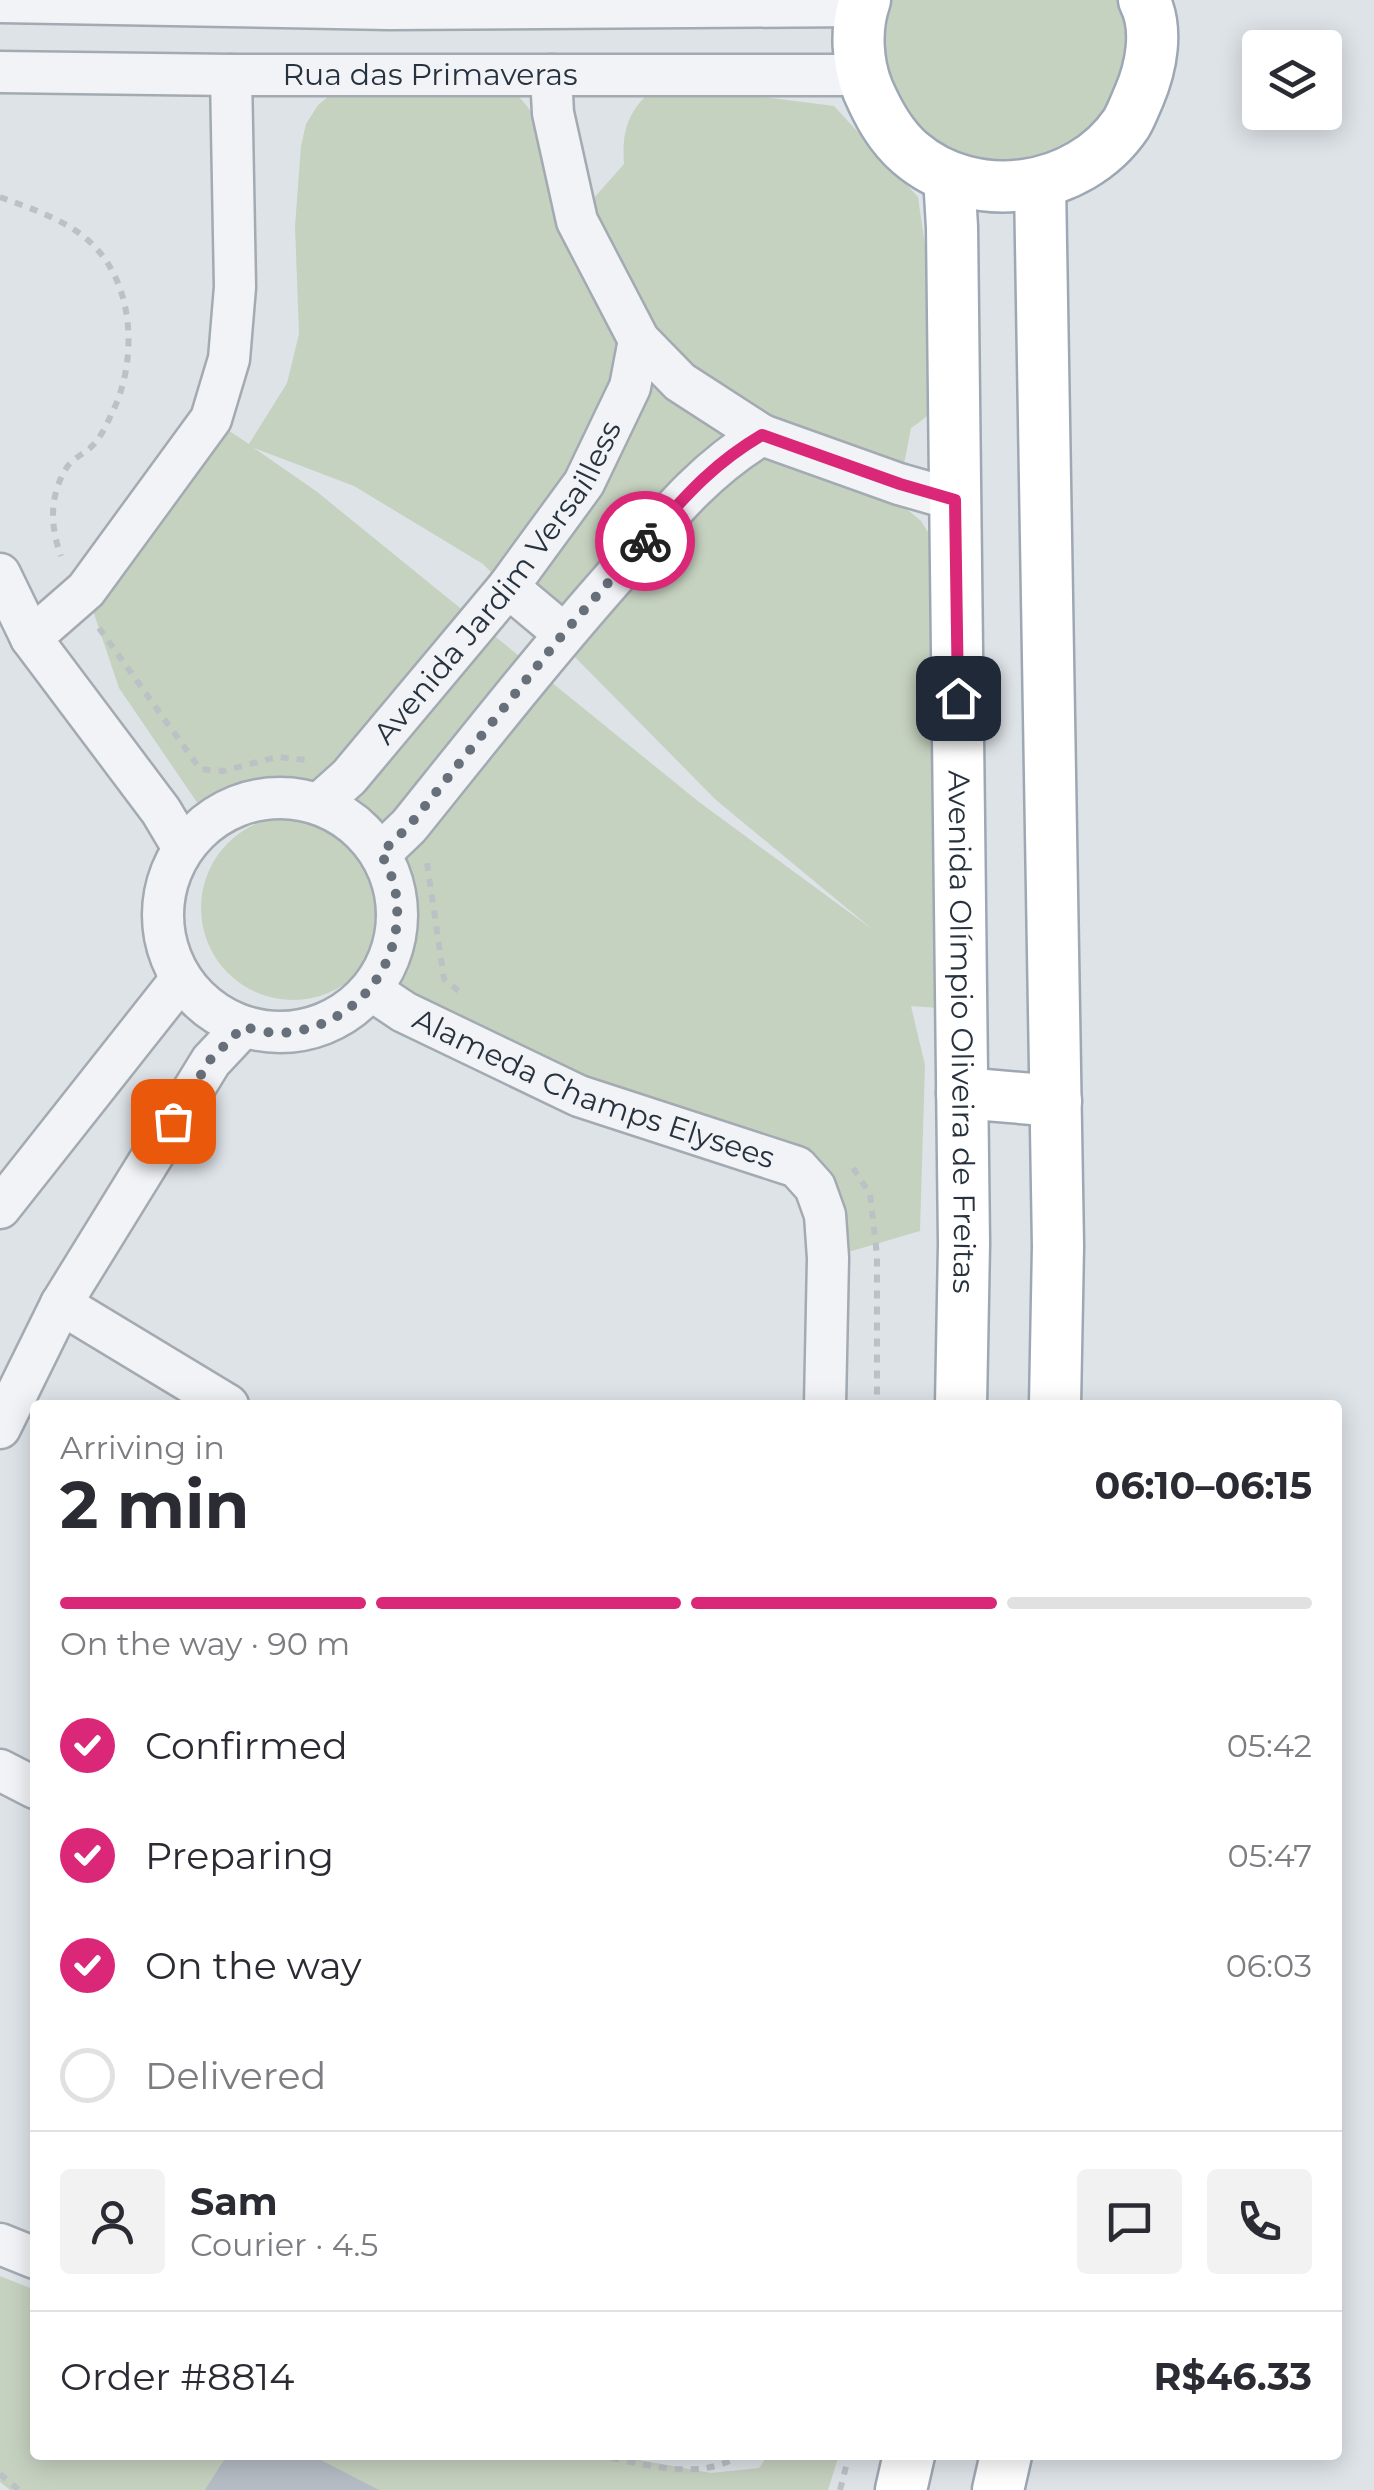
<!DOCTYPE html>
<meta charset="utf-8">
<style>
body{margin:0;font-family:Montserrat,sans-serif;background:#f2f2f3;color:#2b2b33;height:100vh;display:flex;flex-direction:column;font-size:38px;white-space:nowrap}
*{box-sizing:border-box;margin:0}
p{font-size:32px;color:#7c7c81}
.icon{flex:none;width:55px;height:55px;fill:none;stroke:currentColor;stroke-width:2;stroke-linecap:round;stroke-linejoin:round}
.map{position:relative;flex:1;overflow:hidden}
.details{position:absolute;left:30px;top:1400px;width:1312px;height:1060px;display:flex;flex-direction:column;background:#fff;border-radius:10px;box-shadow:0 5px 25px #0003}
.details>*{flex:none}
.buttons{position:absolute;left:1242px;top:30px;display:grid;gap:20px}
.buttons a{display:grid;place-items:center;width:100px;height:100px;border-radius:10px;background:#fff;box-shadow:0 5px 25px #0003;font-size:50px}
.pin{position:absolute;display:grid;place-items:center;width:85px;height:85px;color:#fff;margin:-42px;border-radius:20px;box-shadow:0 5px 15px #0006}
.courier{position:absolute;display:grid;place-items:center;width:100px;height:100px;margin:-50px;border:8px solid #db2777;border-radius:50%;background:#fff;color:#222;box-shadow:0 2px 12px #0007}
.headline em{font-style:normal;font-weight:700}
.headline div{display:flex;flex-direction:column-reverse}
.headline{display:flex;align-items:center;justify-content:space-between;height:170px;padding:0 30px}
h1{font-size:65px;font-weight:700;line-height:75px}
.bar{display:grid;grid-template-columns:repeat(4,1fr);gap:15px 10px;align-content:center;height:120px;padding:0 30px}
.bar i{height:12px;border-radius:8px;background:#e1e1e2}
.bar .active{background:#db2777}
.bar p{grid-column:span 4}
.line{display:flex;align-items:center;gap:25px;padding:0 30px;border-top:2px solid #e1e1e2}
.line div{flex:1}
.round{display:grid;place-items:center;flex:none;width:105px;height:105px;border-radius:10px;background:#f2f2f3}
ol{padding:0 30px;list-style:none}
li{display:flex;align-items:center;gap:30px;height:110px}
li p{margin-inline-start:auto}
li .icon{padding:10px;border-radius:50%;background:#db2777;color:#fff;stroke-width:4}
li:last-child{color:#7c7c81}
li i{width:55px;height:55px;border:5px solid #e1e1e2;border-radius:50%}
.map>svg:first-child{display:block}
.green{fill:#c6d2c0;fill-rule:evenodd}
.building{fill:#b6bcc5}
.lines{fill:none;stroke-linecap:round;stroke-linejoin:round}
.minor-casing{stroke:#a3aab2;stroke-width:45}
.major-casing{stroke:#9ea8b4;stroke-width:55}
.path{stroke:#bcc1c6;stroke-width:6;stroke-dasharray:8 8;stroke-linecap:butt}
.minor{stroke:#f1f3f6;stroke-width:40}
.major{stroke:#fff;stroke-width:50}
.done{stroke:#67707a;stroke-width:10;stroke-dasharray:0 18}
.route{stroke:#db2777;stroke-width:12}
.labels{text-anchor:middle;stroke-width:9;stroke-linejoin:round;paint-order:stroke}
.street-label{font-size:30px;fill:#27323f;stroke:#eef2f6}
</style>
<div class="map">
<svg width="1374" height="2490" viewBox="0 0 1374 2490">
<rect width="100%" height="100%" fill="#dee3e8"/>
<path class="green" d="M889,0H1125C1127,14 1132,31 1131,46C1130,66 1121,85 1111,103C1057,194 909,173 886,68C881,44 884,23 889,0Z
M662,84L834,106L918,197L945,383C939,405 930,416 911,428L897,501L921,521L938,548L939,1008L911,1006L925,1065L920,1231L828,1258L815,1187L363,983C371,975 385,966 390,956C423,883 357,797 282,796C255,796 232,808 209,820L119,688L86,590L211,419L249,444L287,383L299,334L295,226L301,146L306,124L318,105L335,91L516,94C549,124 557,182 570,225L624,164C621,128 631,103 662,84ZM254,448L354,486L483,564L716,800L872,929L699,802L316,491Z
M201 908a92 92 0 1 1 184 0a92 92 0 1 1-184 0Z
M0,2276L35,2290V2455H612L711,2473L759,2468L768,2455H839L828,2490H10L0,2482Z"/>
<path class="building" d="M227,2455H311L379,2490H205Z"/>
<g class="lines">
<defs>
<g id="minor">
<path d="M0,2L389,9L862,6"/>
<path id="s1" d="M0,72L231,75H862"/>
<path d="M551,75L553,113L577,221L639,340L680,382L762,435L899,484L955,500"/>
<path d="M0,574L31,638L161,811L183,848"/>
<path d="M508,587L563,633"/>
<path d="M31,638L86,590L211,419L229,359L235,287L231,75"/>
<circle cx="280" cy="915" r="117"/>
<path id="s2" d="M320,803L349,777L508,587L584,483L630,387L639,340"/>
<path d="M381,853L409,826C479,739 549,650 624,566C667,516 705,469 762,435"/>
<path id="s3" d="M371,990L404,1012L579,1096L797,1167L815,1187L825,1215L828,1258L825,1405"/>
<path d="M0,1208L181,979"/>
<path d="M61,1304L228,1405"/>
<path d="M0,1428L61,1304L211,1061L243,1027"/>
<path d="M0,1770L35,1788"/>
<path d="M0,2244L35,2258"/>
</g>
<g id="major">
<path d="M865,0C855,28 857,63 868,90C878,113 890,136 910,153C974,208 1079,193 1126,124C1131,116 1135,105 1139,96C1151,68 1159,29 1144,0"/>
<path id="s4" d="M949,177L952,227L964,1244L961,1405"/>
<path d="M1040,184L1058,1246L1055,1405"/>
<path d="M962,1093L1056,1101"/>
<path d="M901,2490L909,2455"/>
<path d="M998,2490L1006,2455"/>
</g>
</defs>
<use href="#minor" class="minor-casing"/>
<use href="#major" class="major-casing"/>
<path class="path" d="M0,197C32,209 71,221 95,247C136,290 137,365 111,415C107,424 102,434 96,442C88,452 74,457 67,467C49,495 50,526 61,556
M99,628L200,769L223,771L277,757L307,760
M427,863L444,979L460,992
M853,1168L870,1194L877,1255V1405
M596,2455C642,2463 698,2483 740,2455
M0,2474L19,2490
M840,2490L849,2455"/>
<use href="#minor" class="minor"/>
<use href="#major" class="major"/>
</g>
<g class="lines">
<path class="done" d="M173,1121L210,1060L243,1027C255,1029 269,1034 281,1033C355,1029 409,962 395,889C393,877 386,864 381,853L409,826L563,634L645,541"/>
<path class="route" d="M645,541C684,498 711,465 762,435L900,484L955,500L958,698"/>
</g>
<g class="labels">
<g class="street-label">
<text dy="10" stroke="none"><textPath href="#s1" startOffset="430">Rua das Primaveras</textPath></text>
<text dy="10" stroke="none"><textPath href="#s2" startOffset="285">Avenida Jardim Versailless</textPath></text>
<text dy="10" stroke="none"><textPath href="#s4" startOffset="855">Avenida Olímpio Oliveira de Freitas</textPath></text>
<text dy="10" stroke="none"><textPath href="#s3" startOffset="245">Alameda Champs Elysees</textPath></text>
</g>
</g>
</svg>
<div class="buttons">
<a><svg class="icon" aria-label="layers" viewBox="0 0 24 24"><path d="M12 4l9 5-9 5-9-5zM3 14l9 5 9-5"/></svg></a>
</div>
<div class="pin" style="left:173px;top:1121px;background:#ea580c"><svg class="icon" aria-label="bag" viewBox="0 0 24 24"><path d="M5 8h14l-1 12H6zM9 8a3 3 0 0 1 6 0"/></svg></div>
<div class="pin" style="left:958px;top:698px;background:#1f2937"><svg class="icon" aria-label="home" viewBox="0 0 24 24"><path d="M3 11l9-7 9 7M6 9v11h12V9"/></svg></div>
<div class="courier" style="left:645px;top:541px"><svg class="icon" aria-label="bike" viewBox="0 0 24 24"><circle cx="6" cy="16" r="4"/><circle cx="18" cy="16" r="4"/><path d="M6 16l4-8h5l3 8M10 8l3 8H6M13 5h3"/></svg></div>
<section class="details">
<div class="headline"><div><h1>2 min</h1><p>Arriving in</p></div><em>06:10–06:15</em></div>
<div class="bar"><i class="active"></i><i class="active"></i><i class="active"></i><i></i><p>On the way · 90 m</p></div>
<ol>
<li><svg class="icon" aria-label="check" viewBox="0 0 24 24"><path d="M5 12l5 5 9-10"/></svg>Confirmed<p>05:42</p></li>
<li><svg class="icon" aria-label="check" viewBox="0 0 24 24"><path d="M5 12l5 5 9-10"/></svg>Preparing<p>05:47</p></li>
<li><svg class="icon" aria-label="check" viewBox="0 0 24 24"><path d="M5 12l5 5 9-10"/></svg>On the way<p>06:03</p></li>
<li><i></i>Delivered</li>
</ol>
<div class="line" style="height:180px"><a class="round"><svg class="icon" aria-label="person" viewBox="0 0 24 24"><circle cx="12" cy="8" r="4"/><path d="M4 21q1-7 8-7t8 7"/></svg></a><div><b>Sam</b><p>Courier · 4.5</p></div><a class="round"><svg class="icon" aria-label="chat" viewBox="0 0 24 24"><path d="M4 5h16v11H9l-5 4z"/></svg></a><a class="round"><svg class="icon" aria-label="phone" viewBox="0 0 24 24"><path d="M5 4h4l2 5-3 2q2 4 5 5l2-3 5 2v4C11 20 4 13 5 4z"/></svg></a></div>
<div class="line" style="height:130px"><div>Order #8814</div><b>R$46.33</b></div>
</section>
</div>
